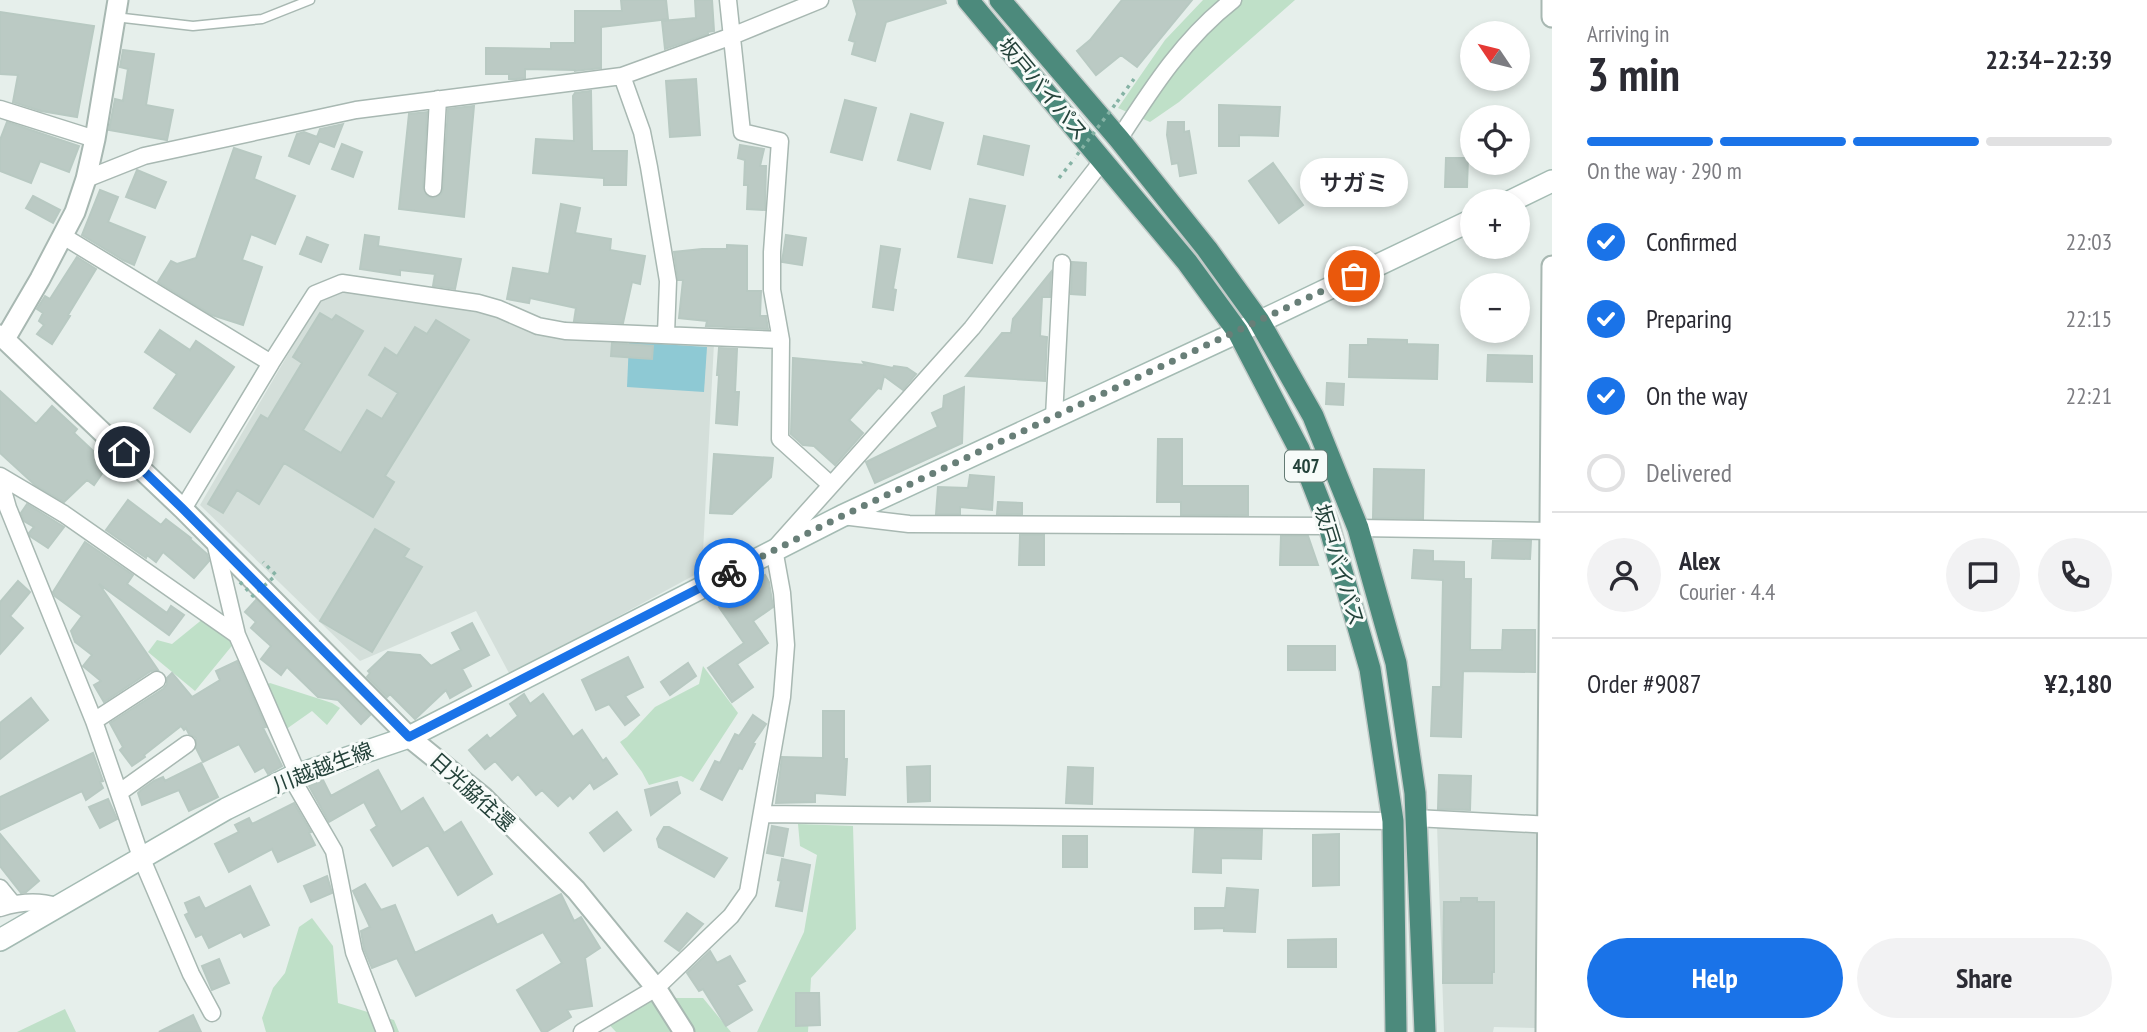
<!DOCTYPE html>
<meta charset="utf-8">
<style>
body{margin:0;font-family:"PT Sans Narrow","Noto Sans JP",sans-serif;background:#f2f2f3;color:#2b2b33;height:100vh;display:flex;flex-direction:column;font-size:26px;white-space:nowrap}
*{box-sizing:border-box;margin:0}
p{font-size:23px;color:#7c7c81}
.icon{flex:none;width:38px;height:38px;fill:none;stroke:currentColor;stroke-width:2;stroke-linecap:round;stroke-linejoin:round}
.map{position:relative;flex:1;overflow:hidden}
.drawer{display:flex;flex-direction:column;background:#fff;width:595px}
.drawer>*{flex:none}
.needle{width:46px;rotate:305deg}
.fabs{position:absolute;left:1460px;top:21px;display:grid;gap:14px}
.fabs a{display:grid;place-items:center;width:70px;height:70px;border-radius:50%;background:#fff;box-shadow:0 4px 10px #0003;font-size:35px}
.pin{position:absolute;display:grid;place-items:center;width:60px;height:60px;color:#fff;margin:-30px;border:4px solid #fff;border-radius:50%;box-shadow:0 2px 7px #0007}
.courier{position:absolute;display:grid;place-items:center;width:70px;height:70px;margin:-35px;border:5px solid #1a73e8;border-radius:50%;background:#fff;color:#222;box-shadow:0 2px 9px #0007}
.bubble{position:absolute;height:49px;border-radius:24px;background:#fff;box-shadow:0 4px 10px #0003;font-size:23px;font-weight:600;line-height:49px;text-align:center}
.head em{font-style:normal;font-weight:600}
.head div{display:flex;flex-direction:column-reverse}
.head{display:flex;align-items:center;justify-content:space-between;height:119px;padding:0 35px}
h1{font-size:46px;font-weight:600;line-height:52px}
.bar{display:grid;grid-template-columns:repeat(4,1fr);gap:10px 7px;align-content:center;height:84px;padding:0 35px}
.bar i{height:9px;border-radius:5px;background:#e1e1e2}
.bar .selected{background:#1a73e8}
.bar p{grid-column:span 4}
.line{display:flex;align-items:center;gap:18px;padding:0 35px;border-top:2px solid #e1e1e2}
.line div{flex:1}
.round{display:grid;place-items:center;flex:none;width:74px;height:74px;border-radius:37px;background:#f2f2f3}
ol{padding:0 35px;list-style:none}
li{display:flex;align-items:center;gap:21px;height:77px}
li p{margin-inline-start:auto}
li .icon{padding:7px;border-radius:50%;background:#1a73e8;color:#fff;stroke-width:4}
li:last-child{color:#7c7c81}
li i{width:38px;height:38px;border:4px solid #e1e1e2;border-radius:50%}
.cta{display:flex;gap:14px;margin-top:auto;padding:14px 35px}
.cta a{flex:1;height:80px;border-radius:42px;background:#1a73e8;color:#fff;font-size:28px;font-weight:600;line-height:80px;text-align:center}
.cta a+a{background:#f2f2f3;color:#2b2b33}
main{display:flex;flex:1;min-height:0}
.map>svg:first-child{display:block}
.built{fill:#d4dfda}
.green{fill:#bfe0c8}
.water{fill:#8ec9d4}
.building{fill:#bbcac4;stroke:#b8c9c2;stroke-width:2}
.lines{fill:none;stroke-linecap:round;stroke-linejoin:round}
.service-casing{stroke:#a8b8b2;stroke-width:11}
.minor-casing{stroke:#a8b8b2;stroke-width:19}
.tertiary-casing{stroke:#a8b8b2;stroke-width:23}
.secondary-casing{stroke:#a4bbb3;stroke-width:24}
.trunk-casing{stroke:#c2cac8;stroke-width:24}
.path{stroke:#86b3a5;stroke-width:3.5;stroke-dasharray:3.5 5;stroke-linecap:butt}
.service{stroke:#fff;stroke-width:8}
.minor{stroke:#fff;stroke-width:16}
.tertiary{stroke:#fff;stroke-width:19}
.secondary{stroke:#fff;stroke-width:21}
.trunk{stroke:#4c8a7c;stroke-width:21}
.path-bridge{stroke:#86b3a5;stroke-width:3.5;stroke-dasharray:3.5 5;stroke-linecap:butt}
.done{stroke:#687f78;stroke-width:7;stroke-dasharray:0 12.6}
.route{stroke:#1a73e8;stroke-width:9}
.labels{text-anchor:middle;stroke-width:6;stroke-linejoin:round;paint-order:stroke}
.shield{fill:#f7fbf9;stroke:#637a73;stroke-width:2}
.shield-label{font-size:19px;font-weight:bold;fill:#24423a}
.street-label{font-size:21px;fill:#24423a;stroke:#f7fbf9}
</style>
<main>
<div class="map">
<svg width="1552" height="1032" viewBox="0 0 1552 1032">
<rect width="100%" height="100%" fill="#e6efeb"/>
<path class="built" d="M344,291L477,308L536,333L714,343L702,571L510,675L476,611L360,661L200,505L318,303Z
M1437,825L1519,826L1520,832H1536L1535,930L1536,1028L1494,1027L1493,1032H1444Z"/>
<path class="green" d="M1203,0H1295L1179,102L1150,122L1118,108L1165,40Z
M204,618L235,642L195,691L148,652L157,640L172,644Z
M703,666L738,713L693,782L681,776L649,785L642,772L620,742L627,737L655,707L699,684Z
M270,683L332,703L340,708L327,725L312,711L285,730L266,685Z
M798,824L853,826L856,929L811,978L808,1032H757L804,932L817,855L800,846Z
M312,918L333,946L338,1003L394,1020L399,1032H266L262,1018L273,988L285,973L299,927Z
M649,987L673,998H703L731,1032H616L605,1020Z
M65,1009L76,1032H17Z"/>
<path class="water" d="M629,342L707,347L704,392L627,387Z"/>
<path class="building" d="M621,0H666L668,19L601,27V68L575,71V70L525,69V78L516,79H509V74H486V48L551,49V43H575V11H622Z
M695,0H712L714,31L708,32V34L665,49L662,21L696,18Z
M853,0H945L946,3L886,22L875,61L852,54L855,42L849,40L857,14Z
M1122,0H1192L1137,67L1121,55L1096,75L1077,51L1090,40Z
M0,12L94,26L77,117L41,111L13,102L18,75L0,74Z
M123,50L154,54L146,105L173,110L167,140L109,130L115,99L123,101L128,69L120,67Z
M696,79L700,135L670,137L666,81Z
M591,91L592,151H627L626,185H604V178L533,173L536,139L574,141L573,96L575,93Z
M845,100L876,108L862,160L831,152Z
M1219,105L1280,107L1278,136L1239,135V146H1219Z
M474,106L464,217L399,209L409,114L427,112L423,187L427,196L433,198L441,194L443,189L448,109Z
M911,114L943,123L930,169L898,160Z
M7,122L79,146L69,172L40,161L31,183L0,171V140Z
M1168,122H1184V132L1189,131L1196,173L1180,176L1178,163L1172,164L1167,135Z
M343,124L334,147L319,141L309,164L289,156L297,134L304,132L317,137L320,129Z
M984,136L1029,146L1023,175L978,164Z
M342,144L362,152L353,177L332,169Z
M740,145L764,149L760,166H766L765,210L747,209L748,185H744L745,160L738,158Z
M234,148L261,157L254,179L295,196L275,244L251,234L242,260L262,267L243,325L212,315L158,282L171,261L177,264L196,258Z
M1446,158H1468L1467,187H1445Z
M1273,163L1303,205L1279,223L1249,181Z
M137,170L166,182L155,208L126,197Z
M100,190L118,197L108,222L145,237L134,265L123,260L82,235Z
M33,196L60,210L53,223L26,208Z
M970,199L1005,206L992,263L958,257Z
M561,204L580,208L575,233L611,239L610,250L645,256L640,284L632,282L623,323L574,321L576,308L530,298L529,303L507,299L513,268L549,274Z
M365,235L379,237L378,246L461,259L455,289L433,286L435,274L400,270V275L360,269Z
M786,235L806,238L802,265L782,262Z
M307,237L328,245L321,262L300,254Z
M727,245L747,246V291H761L760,316H766L768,329L706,326L707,321L679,318L683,280H678L674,252L702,249H727Z
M881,246L900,249L893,289L896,290L893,310L873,307Z
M77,257L96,269L68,315L70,316L52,344L37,334L44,325L39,321L43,313L37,309L45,296L50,299Z
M1072,262L1086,263L1085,295L1071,294Z
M1051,272L1050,297H1042L1040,336L1047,337L1045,381L966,376L1002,333H1011L1013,319Z
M320,313L332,320L336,315L363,331L303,430L341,453L367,410L382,419L398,393L369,375L385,348L397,356L415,327L427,334L436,320L469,340L385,476L394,482L373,517L284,463L259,504L237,490L223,513L208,504L261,415L268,419L302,363L293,357Z
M160,330L190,350L196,341L234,367L190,432L154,408L177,374L145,352Z
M1368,339L1407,340V344L1438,345L1437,379L1349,377L1350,345H1368Z
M612,343L653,346L652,359L611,356Z
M719,348L737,349L735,392H739L737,425L716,423L719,375H717Z
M1488,355L1532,356V382L1487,381Z
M793,358L865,365L863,362L893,368L894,366L907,368L916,374L903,390L884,376L881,389L878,388L849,420L863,433L835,465L814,446L803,445L791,434Z
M1327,383L1344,384L1343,405L1326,404Z
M964,387L962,443L875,483L866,462L938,427L932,413L943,408L944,396Z
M0,391L36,424L52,406L77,429L74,433L108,465L94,485L87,480L64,502L35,485L0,453Z
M1158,439H1182V486H1248V515H1181V502H1157Z
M714,454L773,458L771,477L732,514L710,513Z
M1374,469L1424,470L1423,519L1373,518Z
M970,475L994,477L992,510L960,507V514H936L938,487L968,488Z
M128,500L161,525L166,519L191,538L190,539L207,554L209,561L194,578L163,552L156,562L147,555L146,558L106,530Z
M998,502L1022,503V514H997Z
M27,504L64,527L48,548L30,536L29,533L34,527L24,521L21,513Z
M375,529L409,549L404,557L422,567L372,652L320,621Z
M1020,535H1044V565H1019Z
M1281,536H1308L1318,565H1280Z
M1493,541H1531L1530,559L1492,558Z
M85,542L133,575L127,584L167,613L171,606L184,615L169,635L99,584L158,670L151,671L104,702L94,685L101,681L83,666L92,655L75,642L71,631L82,616L55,596L53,592Z
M1414,550L1433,551V561L1464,562V579H1471L1470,650H1502L1503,630H1535V672L1463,671L1461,737L1431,736L1433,687H1441L1443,580L1412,578Z
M765,575L769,582L773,607L753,621L768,643L737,664L753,687L732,702L708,668L744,643L719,607Z
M18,581L30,592L10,616L23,628L0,654V602Z
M256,600L370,715L361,724L338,700L318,697L287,667L281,675L261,659L271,646L251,628L256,622L245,612Z
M472,623L489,655L462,669L471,686L450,698L446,690L415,719L390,694L387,697L367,677L370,673L368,671L388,652L420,655L431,666L461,650L452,633Z
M1288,646H1335V670H1288Z
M628,657L643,687L625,696L639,715L625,725L609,704L596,710L582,680Z
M237,661L266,727L263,728L282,766L268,774L264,767L255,772L239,744L203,762L196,748V738L189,734L186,728L184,730L181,726L144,755L145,757L132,766L120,750L123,747L110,723L163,689L167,684V678L172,673L192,697L220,680L216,671Z
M688,663L696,676L670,695L661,682Z
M524,694L530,704L543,694L573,737L582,730L603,761L606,758L617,774L594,789L590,782L573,799L570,795L558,806L542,790L536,795L518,774L512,780L495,761L485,769L469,750L487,735L490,739L518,716L510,704Z
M31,698L48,720L0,759V723Z
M823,711H844V759H847L845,795L815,793V802L776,803L782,757L823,758Z
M753,715L766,724L753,743L755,744L742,769L739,768L722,800L701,789L715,761L720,763L735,734L739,736Z
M93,753L103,781L100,782L103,788L86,800L82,791L0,830V797Z
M201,763L218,797L189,811L179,790L142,805L138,793L141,790L154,781L163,777L165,781Z
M930,766V801L908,802L907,767Z
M1068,767L1093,768L1092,804L1066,803Z
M378,770L401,812L423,798L444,833L461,822L492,874L458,895L428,845L393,866L371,830L377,826L364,802L329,822L309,786L323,780L331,796Z
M1439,775L1471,776L1470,810L1438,809Z
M677,782L680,793L651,815L645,790Z
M108,799L117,819L100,828L89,807Z
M294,803L311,832L309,833L315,845L278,862L272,849L229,872L215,844L239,832L235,825L249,818L252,824Z
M617,812L631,830L604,851L590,833Z
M772,826L788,829L783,856L767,853Z
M664,827H669L727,858L714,877L659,847L657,839Z
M1195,829L1262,830L1261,859L1221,858V873L1193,872Z
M0,834L39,881L26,892L21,893L0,866Z
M1339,834V885L1313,886V835Z
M1063,836H1087V867H1063Z
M782,859L810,865L802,911L776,906L781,881L778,880Z
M327,876L332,893L311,902L304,886Z
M365,884L381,910L395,905L415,953L492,915L497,925L561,894L574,921L581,917L600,948L585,958L592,1006L567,1010L571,1017L546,1032H542L517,990L562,963L543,932L416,996L397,958L372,968L364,949L361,931L370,927L353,891Z
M250,886L269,925L244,937L241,932L209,948L202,934L196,937L185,915L189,913L185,903L199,897L205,909Z
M1227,888L1258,890L1255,932L1224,931V928L1195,929V908H1225Z
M1461,898H1477V902H1494V972H1492V983H1443L1444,902H1461Z
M687,913L703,924L679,951L665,941Z
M1336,939V967H1288V940Z
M710,951L717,963L730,956L745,981L737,985L752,1010L726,1026L703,989L699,991L687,973Z
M219,959L229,983L212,990L202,966Z
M796,993H819L820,1025L796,1026Z
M193,1015L201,1032H159Z"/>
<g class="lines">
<defs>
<path id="service" d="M115,17L193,26L262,19L310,0"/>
<path id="minor" d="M728,0L742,132L780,141L772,252V290L781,340L780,439L831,485
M622,76L642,132L649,167L668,281L666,334
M0,109L95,139
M1119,139C1152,88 1184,38 1233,0
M86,179L144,156L356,110L622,76L732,36L820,0
M433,188L438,99
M63,236L271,363
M1054,417L1062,263
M0,476L64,514L237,635
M0,480L8,508L94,721L141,857L191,974L212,1013
M183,509L271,363L315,294L342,283L478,303L499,309L538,326L565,331L781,340
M842,516L909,524L1329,526
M1358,528L1552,531
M215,542L237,635L298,775
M94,721L157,680
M291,777L334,851L354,952L385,1032
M120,792L187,744
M762,814L1393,821
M1415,818L1552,825
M0,888L13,904
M0,908C19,902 37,900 56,906
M582,1032L656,988L731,916L748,892L782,697L786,645L782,593L774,549L972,328L1103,160"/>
<path id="tertiary" d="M1552,0V17
M0,335L183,509L409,737L483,797L576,890L656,988L684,1032
M5,339L40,279L75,212L86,179L95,139L118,0
M1546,1032L1552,266"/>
<path id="secondary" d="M1511,201L1552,181
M0,940L226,809L291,777L409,737L842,516L1238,332L1472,220"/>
<path id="trunk" d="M968,0L1187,262L1238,332L1299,449L1329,526L1370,669L1393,821L1396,1032
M1000,0L1119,139L1207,249L1259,321L1313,416L1358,528L1396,663L1415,793L1425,1032"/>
</defs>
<use href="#service" class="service-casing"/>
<use href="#minor" class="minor-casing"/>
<use href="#tertiary" class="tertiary-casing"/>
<use href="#secondary" class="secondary-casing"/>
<use href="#trunk" class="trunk-casing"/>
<path class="path" d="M1117,102L1134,79
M1059,178L1075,158"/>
<use href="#service" class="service"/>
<use href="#minor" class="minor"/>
<use href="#tertiary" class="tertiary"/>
<use href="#secondary" class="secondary"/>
<use href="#trunk" class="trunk"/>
<path class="path-bridge" d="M1077,155L1117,102
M240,582L253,596L276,575L263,562"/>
</g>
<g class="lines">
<path class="done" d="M729,573L842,516L1354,276"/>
<path class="route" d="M124,452L183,509L409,737L729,573"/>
</g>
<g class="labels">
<rect class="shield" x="1285" y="450.5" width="42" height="31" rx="5"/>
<g class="shield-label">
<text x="1306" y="473">407</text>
</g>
<g class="street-label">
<text transform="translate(1043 89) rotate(50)" y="7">坂戸バイパス</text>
<text transform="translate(1339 565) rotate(73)" y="7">坂戸バイパス</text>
<text transform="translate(323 768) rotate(-21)" y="7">川越越生線</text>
<text transform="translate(472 792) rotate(42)" y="7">日光脇往還</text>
</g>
</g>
</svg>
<div class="fabs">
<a><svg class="needle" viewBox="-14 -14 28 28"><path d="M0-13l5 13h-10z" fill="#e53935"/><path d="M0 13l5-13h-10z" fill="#7c7c81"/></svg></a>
<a><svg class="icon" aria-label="locate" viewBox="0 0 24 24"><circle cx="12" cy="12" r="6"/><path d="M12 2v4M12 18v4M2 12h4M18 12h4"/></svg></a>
<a>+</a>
<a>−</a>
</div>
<div class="pin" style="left:1354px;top:276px;background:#ea580c"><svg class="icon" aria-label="bag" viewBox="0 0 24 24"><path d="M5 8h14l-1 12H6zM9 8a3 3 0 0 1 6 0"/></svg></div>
<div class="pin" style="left:124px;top:452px;background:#1f2937"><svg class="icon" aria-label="home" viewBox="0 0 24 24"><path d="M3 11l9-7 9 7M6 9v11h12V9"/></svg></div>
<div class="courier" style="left:729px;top:573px"><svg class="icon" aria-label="bike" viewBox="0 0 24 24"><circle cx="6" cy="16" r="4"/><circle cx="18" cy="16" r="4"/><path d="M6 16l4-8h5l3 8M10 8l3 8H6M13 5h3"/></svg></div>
<div class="bubble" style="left:1300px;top:158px;width:108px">サガミ</div>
</div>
<section class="drawer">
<div class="head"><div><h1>3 min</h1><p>Arriving in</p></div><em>22:34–22:39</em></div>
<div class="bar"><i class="selected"></i><i class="selected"></i><i class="selected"></i><i></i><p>On the way · 290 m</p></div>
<ol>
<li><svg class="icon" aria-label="check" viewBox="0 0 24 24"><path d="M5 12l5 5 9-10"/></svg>Confirmed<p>22:03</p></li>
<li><svg class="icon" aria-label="check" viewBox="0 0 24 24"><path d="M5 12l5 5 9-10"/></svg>Preparing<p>22:15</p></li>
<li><svg class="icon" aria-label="check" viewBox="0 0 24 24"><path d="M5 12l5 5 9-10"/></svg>On the way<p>22:21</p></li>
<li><i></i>Delivered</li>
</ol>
<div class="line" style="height:126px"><a class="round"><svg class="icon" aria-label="person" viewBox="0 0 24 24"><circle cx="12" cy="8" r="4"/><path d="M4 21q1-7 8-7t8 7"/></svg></a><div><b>Alex</b><p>Courier · 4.4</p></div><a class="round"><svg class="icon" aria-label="chat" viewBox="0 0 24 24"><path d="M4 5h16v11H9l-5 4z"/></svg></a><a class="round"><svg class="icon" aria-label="phone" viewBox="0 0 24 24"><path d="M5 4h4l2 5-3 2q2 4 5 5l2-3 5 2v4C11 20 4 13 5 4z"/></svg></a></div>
<div class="line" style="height:91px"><div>Order #9087</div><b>¥2,180</b></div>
<div class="cta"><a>Help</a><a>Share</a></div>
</section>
</main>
